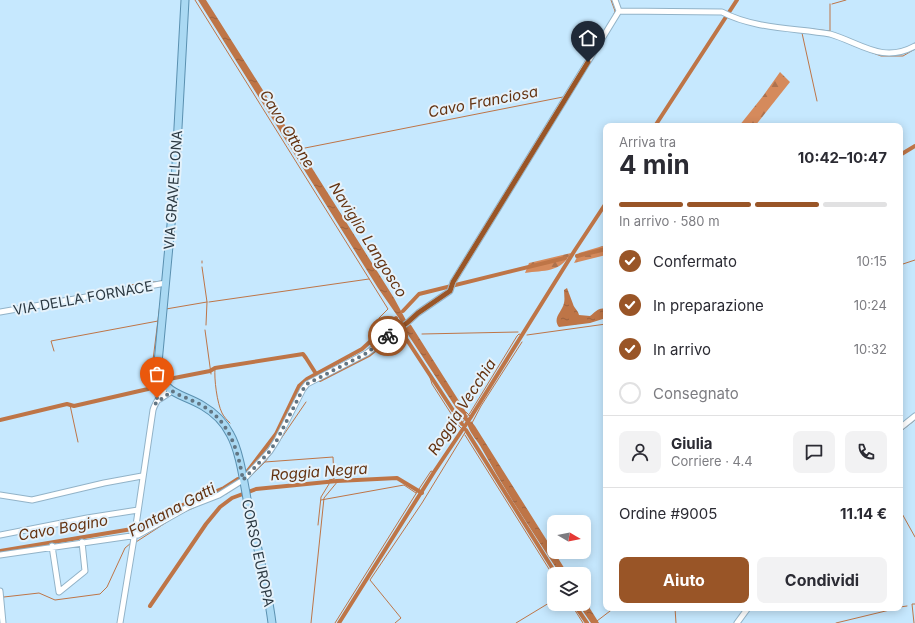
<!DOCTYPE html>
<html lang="it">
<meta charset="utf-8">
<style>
body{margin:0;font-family:Inter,sans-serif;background:#f2f2f3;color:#2b2b33;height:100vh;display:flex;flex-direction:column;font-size:15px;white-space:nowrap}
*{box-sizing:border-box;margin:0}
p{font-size:13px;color:#7c7c81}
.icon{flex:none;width:22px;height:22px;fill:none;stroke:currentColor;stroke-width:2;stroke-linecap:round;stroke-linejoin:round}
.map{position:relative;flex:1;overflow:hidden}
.sheet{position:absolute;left:603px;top:123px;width:300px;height:488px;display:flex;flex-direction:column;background:#fff;border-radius:8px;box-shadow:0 2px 10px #0003}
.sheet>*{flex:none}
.needle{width:26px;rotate:100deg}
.fabs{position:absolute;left:547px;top:515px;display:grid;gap:8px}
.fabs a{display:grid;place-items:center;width:44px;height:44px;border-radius:8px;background:#fff;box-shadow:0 2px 10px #0003;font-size:20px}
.pin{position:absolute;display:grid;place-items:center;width:34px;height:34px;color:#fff;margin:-41px -17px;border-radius:50% 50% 50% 0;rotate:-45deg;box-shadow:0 0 4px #0007}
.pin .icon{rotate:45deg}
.courier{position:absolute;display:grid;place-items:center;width:40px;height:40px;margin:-20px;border:3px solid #995527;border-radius:50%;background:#fff;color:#222;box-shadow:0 1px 5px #0007}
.headline em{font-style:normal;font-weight:700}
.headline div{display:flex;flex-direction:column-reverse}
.headline{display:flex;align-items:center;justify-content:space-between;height:68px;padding:0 16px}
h1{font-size:26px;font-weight:700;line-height:30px}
.bar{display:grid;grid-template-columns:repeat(4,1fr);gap:6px 4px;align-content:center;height:48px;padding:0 16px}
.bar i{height:5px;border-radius:3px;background:#e1e1e2}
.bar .current{background:#995527}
.bar p{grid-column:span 4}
.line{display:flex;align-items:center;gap:10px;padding:0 16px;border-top:1px solid #e1e1e2}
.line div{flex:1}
.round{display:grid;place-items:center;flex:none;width:42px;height:42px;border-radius:8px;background:#f2f2f3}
ol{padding:0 16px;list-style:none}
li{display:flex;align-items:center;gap:12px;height:44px}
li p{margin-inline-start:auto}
li .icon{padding:4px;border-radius:50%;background:#995527;color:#fff;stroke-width:4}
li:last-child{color:#7c7c81}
li i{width:22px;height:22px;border:2px solid #e1e1e2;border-radius:50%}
.action{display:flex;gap:8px;margin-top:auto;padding:8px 16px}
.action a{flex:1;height:46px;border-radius:8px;background:#995527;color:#fff;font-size:16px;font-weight:700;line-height:46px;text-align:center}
.action a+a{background:#f2f2f3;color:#2b2b33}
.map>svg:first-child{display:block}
.forest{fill:url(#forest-firs)}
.water{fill:url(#water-ripples)}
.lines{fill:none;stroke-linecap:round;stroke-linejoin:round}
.stream{stroke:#be7547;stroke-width:1}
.canal{stroke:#be7547;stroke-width:4}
.minor-casing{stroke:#92b3c8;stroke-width:7}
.major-casing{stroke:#5a90b0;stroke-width:9}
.minor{stroke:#fff;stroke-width:5}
.major{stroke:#aad9f3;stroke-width:7}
.done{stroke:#627684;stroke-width:4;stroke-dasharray:0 7.2}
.route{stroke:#995527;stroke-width:5}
.labels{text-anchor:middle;stroke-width:4;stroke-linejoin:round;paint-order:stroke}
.street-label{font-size:14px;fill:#2c3942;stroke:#e5f2fb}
.water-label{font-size:15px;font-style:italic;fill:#643311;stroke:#e5f2fb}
</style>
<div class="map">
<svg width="915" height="623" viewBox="0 0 915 623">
<defs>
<pattern id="forest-firs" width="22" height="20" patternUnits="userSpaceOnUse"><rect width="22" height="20" fill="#d58a5c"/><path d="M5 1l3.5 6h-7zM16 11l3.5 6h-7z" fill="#ad724e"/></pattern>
<pattern id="water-ripples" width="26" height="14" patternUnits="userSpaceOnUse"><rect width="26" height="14" fill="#be7547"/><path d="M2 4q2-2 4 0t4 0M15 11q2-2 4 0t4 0" fill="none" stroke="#9b613d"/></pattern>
</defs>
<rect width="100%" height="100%" fill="#c6e8fe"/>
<path class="forest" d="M780,72L790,82L755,126H739L763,96Z
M606,245V255L574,263L579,253Z
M571,253C560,273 545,270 525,273L529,263Z"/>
<path class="water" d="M198,0H206L394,298L407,322L403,324L378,288Z
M567,288C569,293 571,299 573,304C574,308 578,310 579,315L590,316C596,312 598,307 606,309V318L590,323L559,327C552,318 562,312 564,303C565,299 564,294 564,290Z
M408,323L411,325L466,412L467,416L464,420L405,330L404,326Z
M471,421L475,426L568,574H560C533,533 506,492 482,449C478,441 471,435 468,426Z
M584,599L599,623H591L578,604H584Z"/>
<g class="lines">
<path class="stream" d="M195,0L388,309L379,318V321L388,334
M611,0L615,11L614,14
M832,4L846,0
M802,28L830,31V4
M802,33L817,101
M852,45L881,56H903L915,49
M300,149L563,97
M202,261V263
M900,265L915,260
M202,267L207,302L206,325
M130,285L162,281V282
M54,300L126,287
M209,302L369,279
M166,309L207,302
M205,330L211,374
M422,334L518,332
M527,335L606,324
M391,338L405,335
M54,351L51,341L158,321
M215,368C214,379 217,403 222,413C224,417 227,420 230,423
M429,374L432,384L459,426L463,430
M151,376L160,304
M70,405L78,442
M466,412L471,417
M462,423L470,413L517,336L519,334L522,335
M472,423L481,406L522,342
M900,432L915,420
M465,435L554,577
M274,449L306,402
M265,462L333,457L334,479L329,480V484L321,497L318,525
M246,481L265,462L271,454
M226,494L235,488
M321,500L404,485L416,493
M900,510L915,537
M180,514L204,503
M136,542L170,520
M4,597L39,593L55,600L100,594L107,587L125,548L131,543
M571,604L583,623
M900,607L907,606
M675,608L676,623
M597,621L614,608
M311,623L324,498L338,481
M335,623L417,492L431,471L434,472
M395,623L401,618L370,580L422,503L466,431
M516,623L554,600
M836,623L898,608
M914,623L912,604H915"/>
<path class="canal" d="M655,126L737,0
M900,155L915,146
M577,256L606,249
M403,311L419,294L565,258
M169,379L210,371L215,368L303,354L306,358L320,380L369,355L380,346L391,342L407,340L462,424
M463,414L472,428
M0,420L67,404L74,406L148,389L151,386
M466,430L556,574
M247,472L276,434L299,386L307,379L362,349L396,318
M0,551L144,527L180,506L224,488L238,479
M574,604L587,623
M150,606L206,524L220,507L232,498L256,489L337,481L397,478L422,493
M339,623L434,472L471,417L575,250L606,203"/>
<defs>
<path id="minor" d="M615,0L619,11L722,12C754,29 795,28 830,34C861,43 882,64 915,46
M0,312L166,283
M158,396L161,390L162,379
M160,399L172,391
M900,428L915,416
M0,495L32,500L104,483L142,476
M0,535L87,518L138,510
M52,546L59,592L85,571L82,542
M0,555L138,535L188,507L219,495L243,480L270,451L277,440L303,389L307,384L367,353L407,323L418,313L450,291L453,282L619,11
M0,591L3,623
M120,623L135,532L153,410C156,400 162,395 166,386
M737,623L748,608"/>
<path id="major" d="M185,0L175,182L158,363C162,396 180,392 203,406C215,413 224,422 230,434C240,451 244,484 248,504C256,543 267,583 272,623"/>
</defs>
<use href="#minor" class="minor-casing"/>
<use href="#major" class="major-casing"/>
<use href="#minor" class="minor"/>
<use href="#major" class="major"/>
</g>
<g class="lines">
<path class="done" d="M157,398L155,404L172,391C182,397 193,400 203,406C230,422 238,451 243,480L270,451L277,440L302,391L307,384L367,353L388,336"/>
<path class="route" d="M388,336L407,323L418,313L450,291L453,282L588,62"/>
</g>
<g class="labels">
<g class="street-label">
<text transform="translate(173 190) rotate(-86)" y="5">VIA GRAVELLONA</text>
<text transform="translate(83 298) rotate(-10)" y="5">VIA DELLA FORNACE</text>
<text transform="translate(258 553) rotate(78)" y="5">CORSO EUROPA</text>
</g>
<g class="water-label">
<text transform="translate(483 102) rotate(-11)" y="5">Cavo Franciosa</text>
<text transform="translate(287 129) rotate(58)" y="5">Cavo Ottone</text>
<text transform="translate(368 240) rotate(58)" y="5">Naviglio Langosco</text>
<text transform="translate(462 407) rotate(-57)" y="5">Roggia Vecchia</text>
<text transform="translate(319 472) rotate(-4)" y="5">Roggia Negra</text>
<text transform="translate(172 510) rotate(-28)" y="5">Fontana Gatti</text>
<text transform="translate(63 528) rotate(-10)" y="5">Cavo Bogino</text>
</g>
</g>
</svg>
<div class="fabs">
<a><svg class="needle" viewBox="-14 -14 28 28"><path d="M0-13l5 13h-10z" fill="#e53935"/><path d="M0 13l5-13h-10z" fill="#7c7c81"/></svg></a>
<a><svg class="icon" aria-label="layers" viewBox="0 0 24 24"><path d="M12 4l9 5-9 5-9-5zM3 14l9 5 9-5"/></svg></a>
</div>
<div class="pin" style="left:157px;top:398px;background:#ea580c"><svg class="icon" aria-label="bag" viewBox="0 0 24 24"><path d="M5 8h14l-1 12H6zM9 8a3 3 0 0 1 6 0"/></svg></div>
<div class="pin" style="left:588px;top:62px;background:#1f2937"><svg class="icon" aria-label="home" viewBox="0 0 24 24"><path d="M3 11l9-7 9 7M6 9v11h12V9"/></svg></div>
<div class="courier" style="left:388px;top:336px"><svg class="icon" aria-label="bike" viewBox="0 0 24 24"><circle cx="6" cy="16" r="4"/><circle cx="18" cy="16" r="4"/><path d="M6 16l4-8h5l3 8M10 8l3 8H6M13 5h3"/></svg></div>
<section class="sheet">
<div class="headline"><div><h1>4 min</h1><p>Arriva tra</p></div><em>10:42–10:47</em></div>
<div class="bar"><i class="current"></i><i class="current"></i><i class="current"></i><i></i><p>In arrivo · 580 m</p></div>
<ol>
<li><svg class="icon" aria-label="check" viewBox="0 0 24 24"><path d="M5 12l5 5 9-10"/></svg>Confermato<p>10:15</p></li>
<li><svg class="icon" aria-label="check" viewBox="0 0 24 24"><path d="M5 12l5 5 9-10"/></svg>In preparazione<p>10:24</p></li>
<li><svg class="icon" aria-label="check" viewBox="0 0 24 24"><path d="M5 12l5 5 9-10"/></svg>In arrivo<p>10:32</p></li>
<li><i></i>Consegnato</li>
</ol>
<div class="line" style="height:72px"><a class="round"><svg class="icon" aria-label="person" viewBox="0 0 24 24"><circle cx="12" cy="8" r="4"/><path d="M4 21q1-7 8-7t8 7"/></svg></a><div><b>Giulia</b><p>Corriere · 4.4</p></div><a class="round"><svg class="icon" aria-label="chat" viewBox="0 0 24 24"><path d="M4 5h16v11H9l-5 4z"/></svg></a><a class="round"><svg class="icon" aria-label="phone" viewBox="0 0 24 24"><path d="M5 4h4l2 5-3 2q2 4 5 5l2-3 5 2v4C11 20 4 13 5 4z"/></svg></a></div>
<div class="line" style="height:52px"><div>Ordine #9005</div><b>11.14 €</b></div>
<div class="action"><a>Aiuto</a><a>Condividi</a></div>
</section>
</div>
